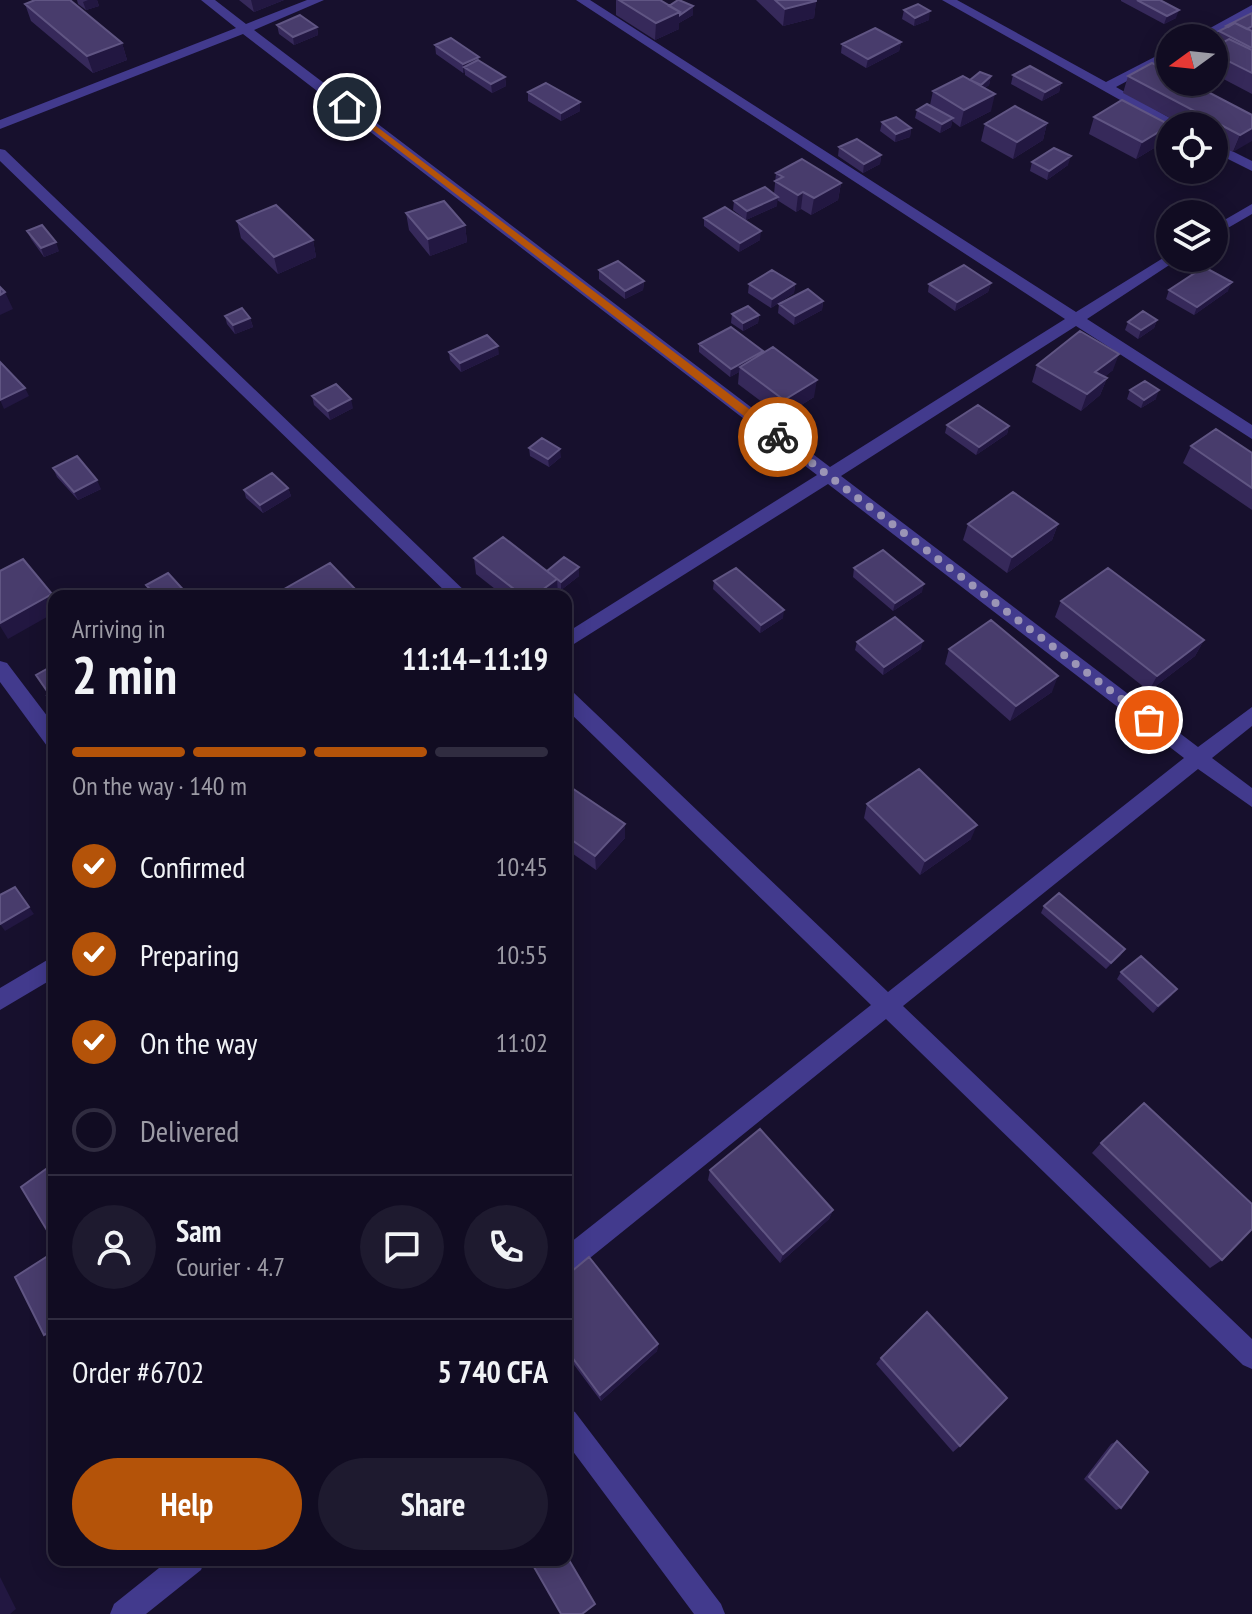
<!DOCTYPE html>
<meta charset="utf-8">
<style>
body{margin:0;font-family:"PT Sans Narrow",sans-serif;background:#1e1a2f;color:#f1f3f6;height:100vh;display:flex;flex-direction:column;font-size:30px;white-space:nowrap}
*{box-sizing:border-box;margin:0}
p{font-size:26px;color:#9c9ba5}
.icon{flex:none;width:44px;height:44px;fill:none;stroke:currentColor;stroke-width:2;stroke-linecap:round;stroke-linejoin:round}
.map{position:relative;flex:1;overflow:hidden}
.drawer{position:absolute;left:48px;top:590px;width:524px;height:976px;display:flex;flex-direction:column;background:#110c22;border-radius:16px;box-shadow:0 4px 20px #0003,0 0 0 2px #302c40}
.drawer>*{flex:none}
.needle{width:52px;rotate:255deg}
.controls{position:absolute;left:1156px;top:24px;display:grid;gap:16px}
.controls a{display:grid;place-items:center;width:72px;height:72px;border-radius:50%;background:#110c22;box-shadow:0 4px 20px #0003,0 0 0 2px #302c40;font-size:40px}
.pin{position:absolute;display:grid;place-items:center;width:68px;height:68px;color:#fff;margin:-34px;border:4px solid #fff;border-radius:50%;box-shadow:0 2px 8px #0007}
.courier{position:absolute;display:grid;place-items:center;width:80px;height:80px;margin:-40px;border:6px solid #b45309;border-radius:50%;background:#fff;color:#222;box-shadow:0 2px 10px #0007}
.overview em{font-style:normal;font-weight:700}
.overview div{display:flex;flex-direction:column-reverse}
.overview{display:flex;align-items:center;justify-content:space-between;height:136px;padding:0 24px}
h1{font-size:52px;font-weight:700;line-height:60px}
.bar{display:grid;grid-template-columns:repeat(4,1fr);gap:12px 8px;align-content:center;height:96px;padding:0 24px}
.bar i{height:10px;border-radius:6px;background:#302c40}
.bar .active{background:#b45309}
.bar p{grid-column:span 4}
.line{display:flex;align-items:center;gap:20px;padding:0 24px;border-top:2px solid #302c40}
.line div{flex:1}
.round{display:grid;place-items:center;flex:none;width:84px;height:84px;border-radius:42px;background:#1e1a2f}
ol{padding:0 24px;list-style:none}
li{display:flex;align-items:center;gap:24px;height:88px}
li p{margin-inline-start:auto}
li .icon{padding:8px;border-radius:50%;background:#b45309;color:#fff;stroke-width:4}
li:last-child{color:#9c9ba5}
li i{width:44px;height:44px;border:4px solid #302c40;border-radius:50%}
.action{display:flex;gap:16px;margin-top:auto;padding:16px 24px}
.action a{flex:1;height:92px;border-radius:48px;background:#b45309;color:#fff;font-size:32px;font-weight:700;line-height:92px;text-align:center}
.action a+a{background:#1e1a2f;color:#f1f3f6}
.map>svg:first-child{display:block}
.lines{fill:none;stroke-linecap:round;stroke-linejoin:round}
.minor{fill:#423a8d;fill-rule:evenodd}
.wall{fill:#36295a}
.shaded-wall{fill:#221741}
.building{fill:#483c6c;stroke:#605583;stroke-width:2}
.route{fill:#b45309}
.done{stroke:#9b95b6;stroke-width:8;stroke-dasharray:0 14.4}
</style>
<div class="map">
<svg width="1252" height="1614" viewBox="0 0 1252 1614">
<rect width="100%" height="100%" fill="#17102d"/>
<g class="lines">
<path class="minor" d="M201,0H215L246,24L307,0H324L254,30L830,467L1065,319L576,0H590L1076,312L1168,255L1170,258H1180L1087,319L1252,425V439L1076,326L841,476L1198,747L1252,707V726L1212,758L1252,788V807L1198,769L903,1006L1252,1339V1369L1243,1365L886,1019L575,1270L566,1273V1246L871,1005L566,709V689L573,692L888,992L1184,758L828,484L566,649V633L817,475L243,34L0,129V120L236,28Z
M942,0H957L1106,82L1170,49V58L1116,87L1184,126L1170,128Z
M1252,5V14L1208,38H1192Z
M1214,142L1252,161V171L1214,152Z
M0,149L5,150L470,596H450L0,161Z
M1252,204V214L1214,236V226Z
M0,661L7,663L54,725V748L47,746L0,682Z
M54,956V978L0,1010V988Z
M566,1408L575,1412L721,1604L725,1614H694L566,1442Z
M169,1560H205L201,1570L146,1614H110L114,1604Z"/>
</g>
<path class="wall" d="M77,0H97L99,6L86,10L78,4Z
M239,0H284L254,12Z
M616,0H660L669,6H693V15L679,23V29L655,40L616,15Z
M756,0H816L814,18L783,26Z
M1121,0H1160L1176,18L1164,24L1121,1Z
M25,4L122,43L127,60L93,73L31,21Z
M904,10L929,20L914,26L902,19Z
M1252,13V94L1214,74V46L1219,31L1226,28V26Z
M277,25L317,27L318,35L294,45L279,34Z
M901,42L899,51L866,68L841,53L842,44Z
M435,45L479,57V61L505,77L506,86L492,93L465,75V72L463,73L436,54Z
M1013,75L1061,83L1059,92L1042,101L1011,84Z
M991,76L989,85L985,88L991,111L960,127L952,121L951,127L940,133L915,118L917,110L930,105L933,91L970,80Z
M1128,76L1249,114L1233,152L1214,142V126H1185L1123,93Z
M528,92L580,102V111L561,121L528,101Z
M1094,117L1170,125L1164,142L1136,159L1089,134Z
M882,122L911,128L910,137L895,142L880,131Z
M1047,123L1043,140L1013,159L981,141L985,124Z
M839,147L881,155L880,164L863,173L838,156Z
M1032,162L1068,165L1047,180L1030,171Z
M776,173L841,183L838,200L811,215L801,209L796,212L777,200V206L746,220L733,210L734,201L774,194Z
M406,213L465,225L467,242L430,256L409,230Z
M704,218L760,240L739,252L704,226Z
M237,221L313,240L316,257L278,274L241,238Z
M27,231L59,251L44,257L31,239Z
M599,270L644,281L643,290L625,299L599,279Z
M991,283L988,292L955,311L928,292L929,284Z
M749,284H795L794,293L771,308L748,293Z
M1169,290L1228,291L1194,315L1166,299Z
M823,301L822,310L794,325L778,313L779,304Z
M732,314L759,315L758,323L743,331L731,323Z
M225,316L250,318L253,327L235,334L227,324Z
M1157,320L1154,328L1138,339L1125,330L1128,322Z
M699,344L762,353L814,397L782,417L738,384L739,372L730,377L699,352Z
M449,352L499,354L461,372L450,360Z
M1037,365L1113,370L1104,377L1107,378L1100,395L1081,411L1032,382Z
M1130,390L1156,399L1141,408L1127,399Z
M312,396L353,408L330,420L314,405Z
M947,425L1009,426L1007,434L976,455L945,433Z
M1191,446L1252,453V510L1183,463Z
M529,448L561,457L549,467L530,456Z
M53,468L101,489L78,500L57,477Z
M288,488L291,496L263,513L246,498L244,490Z
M968,524H1058L1052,540L1007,573L963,540Z
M474,558L547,571L579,576L561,590L558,588V594L556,596H504L476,574Z
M854,568L922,592L893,611L853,577Z
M714,581L783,618L760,633L713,589Z
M1061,601L1204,640L1195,656L1149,691L1055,617Z
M857,642L921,649L883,675L855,650Z
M949,649L1052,692L1010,721L945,664Z
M566,784L625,824V838L596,870L566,849Z
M867,804L971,839L920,875L864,818Z
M1044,906L1121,955L1106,969L1041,913Z
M1121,972L1172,995L1153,1013L1117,979Z
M1101,1143L1222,1260L1210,1268L1092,1153Z
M710,1170L833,1210L829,1219L780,1263L708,1180Z
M566,1276L658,1344L657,1351L601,1401L566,1354Z
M881,1358L960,1446L953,1452L876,1364Z
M1117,1441L1121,1508L1116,1510L1084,1479L1111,1444Z"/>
<path class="shaded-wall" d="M88,0H97L99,6L86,10L83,2Z
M251,0H284L254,12Z
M816,1L814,18L783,26L785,9Z
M693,6V15L679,23V29L655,40L656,23Z
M1179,10L1176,18L1164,24L1167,16Z
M930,11L929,20L914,26L915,18Z
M317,27L318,35L294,45L293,37Z
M901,42L899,51L866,68L868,59Z
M122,43L127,60L93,73L87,56Z
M479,57L480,65L464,67L465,72L463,73V64Z
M991,76L989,85L979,93L981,85Z
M505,77L506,86L492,93L491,84Z
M1061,83L1059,92L1042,101L1045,92Z
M995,94L991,111L960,127L964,110Z
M580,102V111L561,121V113Z
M953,118L951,127L940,133L942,124Z
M1047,123L1043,140L1013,159L1017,142Z
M1170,125L1164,142L1136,159L1142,142Z
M911,128L910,137L895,142L896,134Z
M1252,128V141L1233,152L1240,135Z
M881,155L880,164L863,173L864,164Z
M1071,156L1068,165L1047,180L1049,171Z
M841,183L838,200L811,215L814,198Z
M803,192L801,209L796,212L798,195Z
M778,197L777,206L746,220L747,211Z
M465,225L467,242L430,256L428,239Z
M761,231L760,240L739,252L740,243Z
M313,240L316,257L278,274L274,257Z
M56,242L59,251L44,257L41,248Z
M644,281L643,290L625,299V291Z
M1232,282L1228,291L1194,315L1197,307Z
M991,283L988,292L955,311L957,302Z
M795,284L794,293L771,308L772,299Z
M5,292L13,309L0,315V295Z
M823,301L822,310L794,325L795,316Z
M759,315L758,323L743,331V323Z
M250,318L253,327L235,334L233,325Z
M1157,320L1154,328L1138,339L1141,330Z
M498,346L499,354L461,372L460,363Z
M763,351L762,360L740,367L739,372L730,377L731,369Z
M1119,354L1113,370L1090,389L1095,372Z
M1107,378L1100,395L1081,411L1087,394Z
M817,380L814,397L782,417L784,400Z
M25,388L29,396L4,409L0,400Z
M1159,390L1156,399L1141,408L1144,400Z
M351,399L353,408L330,420L328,411Z
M1009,426L1007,434L976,455L979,447Z
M560,449L561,457L549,467L548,459Z
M97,480L101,489L78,500L74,492Z
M288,488L291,496L263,513L260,505Z
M1058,524L1052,540L1007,573L1012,557Z
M579,567V576L561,590V582Z
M557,579L558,594L556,596H534Z
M924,584L922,592L893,611L895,603Z
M52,594L54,597V613L8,639L0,626V623Z
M784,610L783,618L760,633L761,625Z
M1204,640L1195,656L1149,691L1157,676Z
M923,641L921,649L883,675L884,667Z
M1058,676L1052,692L1010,721L1016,706Z
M625,824V838L596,870L595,856Z
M977,825L971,839L920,875L925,861Z
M15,887L34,914L5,931L0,924Z
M1125,949L1121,955L1106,969L1111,963Z
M1177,989L1172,995L1153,1013L1158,1006Z
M833,1210L829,1219L780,1263L783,1254Z
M54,1329V1342L44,1335Z
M658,1344L657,1351L601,1401L600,1395Z
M0,1577L16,1609L10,1614H0Z"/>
<path class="building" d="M35,0H70L122,43L87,56L25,4Z
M619,0H660L680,12L656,23Z
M678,0H679L693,6L680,15V12L669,6Z
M775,0H816V1L785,9Z
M1137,0H1160L1179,10L1167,16Z
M918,4L930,11L915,18L904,10Z
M1252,13V26L1247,29L1235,23L1228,27L1226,26Z
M300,15L317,27L293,37L277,25Z
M1235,23L1252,31V48L1219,31Z
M875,28L901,42L868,59L842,44Z
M451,38L479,57L463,64L435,45Z
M1229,39L1252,50V73L1214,54V47Z
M478,60L505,77L491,84L464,67Z
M1152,63L1170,72V82H1189L1252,115V128L1240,135L1128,76Z
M1030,66L1061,83L1045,92L1013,75Z
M980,72L991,76L981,85L970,80Z
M963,76L995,94L964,110L933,91Z
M546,83L580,102L561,113L528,92Z
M1122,100L1170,125L1142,142L1094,117Z
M927,104L953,118L942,124L917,110Z
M1015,106L1047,123L1017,142L985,124Z
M896,117L911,128L896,134L882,122Z
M857,139L881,155L864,164L839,147Z
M1054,148L1071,156L1049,171L1032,162Z
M802,159L841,183L814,198L803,192L798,195L775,181L783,177L776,173Z
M765,187L778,197L747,211L734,201Z
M444,201L465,225L428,239L406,213Z
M276,205L313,240L274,257L237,221Z
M725,207L761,231L740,243L704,218Z
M42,225L56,242L41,248L27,231Z
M618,261L644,281L625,291L599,270Z
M964,265L991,283L957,302L929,284Z
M1204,267L1232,282L1197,307L1169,290Z
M772,270L795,284L772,299L749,284Z
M0,287L5,292L0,295Z
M808,289L823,301L795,316L779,304Z
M748,306L759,315L743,323L732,314Z
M242,308L250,318L233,325L225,316Z
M1143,311L1157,320L1141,330L1128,322Z
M731,327L763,351L731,369L699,344Z
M1080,331L1119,354L1095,372L1107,378L1087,394L1037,365Z
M487,335L498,346L460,363L449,352Z
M773,347L817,380L784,400L740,367Z
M0,362L25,388L0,400Z
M1145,381L1159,390L1144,400L1130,390Z
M336,384L351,399L328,411L312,396Z
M978,405L1009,426L979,447L947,425Z
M1216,429L1252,453V488L1191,446Z
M542,438L560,449L548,459L529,448Z
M77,456L97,480L74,492L53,468Z
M272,473L288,488L260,505L244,490Z
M1013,492L1058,524L1012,557L968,524Z
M503,537L557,579L534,596H523L474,558Z
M883,550L924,584L895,603L854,568Z
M564,557L579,567L561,582L547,571Z
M23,559L52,594L0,623V571Z
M330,563L360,594L357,596H272Z
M736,568L784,610L761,625L714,581Z
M1108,568L1204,640L1157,676L1061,601Z
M168,573L189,596H156L146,585Z
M895,617L923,641L884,667L857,642Z
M991,620L1058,676L1016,706L949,649Z
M54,665V688L47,691L36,675Z
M54,693V707L47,696Z
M919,769L977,825L925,861L867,804Z
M566,784L625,824L595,856L566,836Z
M15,887L29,907L0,924V895Z
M1059,893L1125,949L1111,963L1044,906Z
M1141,956L1177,989L1158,1006L1121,972Z
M1144,1103L1252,1204V1229L1222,1260L1101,1143Z
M760,1129L833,1210L783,1254L710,1170Z
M53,1164L54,1166V1242L21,1187Z
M54,1252V1329L44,1335L15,1277Z
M589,1257L658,1344L600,1395L566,1349V1276Z
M927,1312L1007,1398L960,1446L881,1358Z
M1117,1441L1148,1472L1121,1508L1089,1477Z
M566,1555L595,1604L582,1614H561L534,1567L543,1560H566Z"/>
<path class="route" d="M347,104L782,434V440H775L344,108Z"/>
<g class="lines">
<path class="done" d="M778,437L1149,720"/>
</g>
</svg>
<div class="controls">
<a><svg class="needle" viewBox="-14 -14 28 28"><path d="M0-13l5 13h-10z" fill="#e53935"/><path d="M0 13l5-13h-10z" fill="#9c9ba5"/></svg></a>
<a><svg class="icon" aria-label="locate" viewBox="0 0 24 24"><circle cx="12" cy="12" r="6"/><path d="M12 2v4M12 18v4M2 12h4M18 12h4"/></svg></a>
<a><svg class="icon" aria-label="layers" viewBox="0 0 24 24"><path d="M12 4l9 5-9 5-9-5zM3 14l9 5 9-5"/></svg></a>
</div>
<div class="pin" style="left:1149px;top:720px;background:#ea580c"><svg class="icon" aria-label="bag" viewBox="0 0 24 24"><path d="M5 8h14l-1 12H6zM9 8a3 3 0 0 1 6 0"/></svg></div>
<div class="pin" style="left:347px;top:107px;background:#1f2937"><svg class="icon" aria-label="home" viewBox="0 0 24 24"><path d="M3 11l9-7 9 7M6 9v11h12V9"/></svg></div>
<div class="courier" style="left:778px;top:437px"><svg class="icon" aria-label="bike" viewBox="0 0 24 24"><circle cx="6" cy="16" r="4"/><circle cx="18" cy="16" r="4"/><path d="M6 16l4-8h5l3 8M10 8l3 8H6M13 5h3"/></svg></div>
<section class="drawer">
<div class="overview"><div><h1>2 min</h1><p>Arriving in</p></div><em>11:14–11:19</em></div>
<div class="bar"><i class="active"></i><i class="active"></i><i class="active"></i><i></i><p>On the way · 140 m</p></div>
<ol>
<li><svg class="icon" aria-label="check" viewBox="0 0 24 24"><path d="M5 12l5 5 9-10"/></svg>Confirmed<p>10:45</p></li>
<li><svg class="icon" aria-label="check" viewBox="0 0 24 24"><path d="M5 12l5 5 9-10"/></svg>Preparing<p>10:55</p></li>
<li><svg class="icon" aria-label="check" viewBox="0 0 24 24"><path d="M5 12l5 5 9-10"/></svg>On the way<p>11:02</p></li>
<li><i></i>Delivered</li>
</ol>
<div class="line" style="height:144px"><a class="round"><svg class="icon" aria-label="person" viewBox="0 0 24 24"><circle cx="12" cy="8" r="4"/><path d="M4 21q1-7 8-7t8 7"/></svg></a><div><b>Sam</b><p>Courier · 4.7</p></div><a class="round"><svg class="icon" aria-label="chat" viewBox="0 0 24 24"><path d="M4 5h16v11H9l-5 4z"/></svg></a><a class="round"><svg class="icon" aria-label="phone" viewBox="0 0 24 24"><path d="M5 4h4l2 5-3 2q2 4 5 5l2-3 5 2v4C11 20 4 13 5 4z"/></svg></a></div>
<div class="line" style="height:104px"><div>Order #6702</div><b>5 740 CFA</b></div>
<div class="action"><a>Help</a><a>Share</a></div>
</section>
</div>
